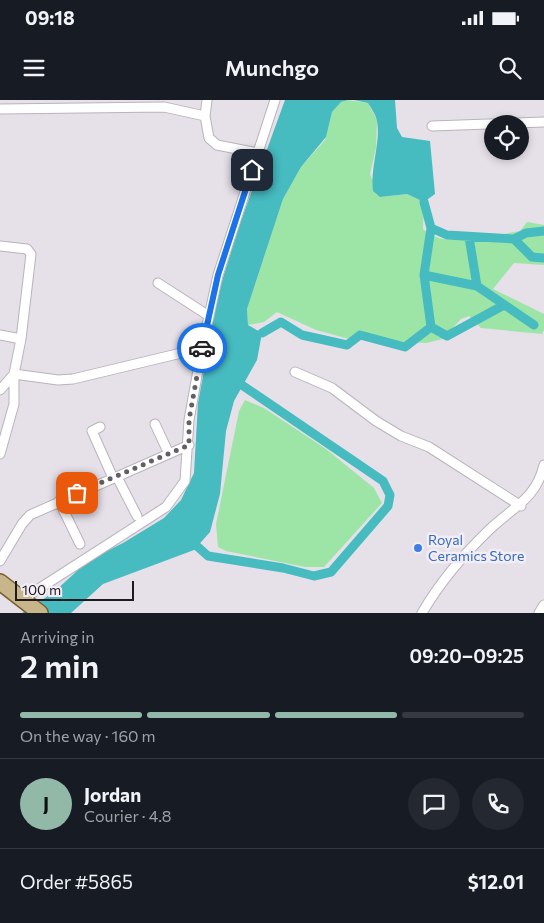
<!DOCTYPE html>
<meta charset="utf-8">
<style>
body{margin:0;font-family:Commissioner,sans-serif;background:#242831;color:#f1f3f6;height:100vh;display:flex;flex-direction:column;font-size:19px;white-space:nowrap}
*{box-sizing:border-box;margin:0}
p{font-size:16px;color:#9ea1a6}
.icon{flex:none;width:28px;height:28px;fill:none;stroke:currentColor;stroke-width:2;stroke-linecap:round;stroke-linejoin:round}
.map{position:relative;height:513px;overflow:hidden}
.sheet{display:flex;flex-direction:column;background:#171b24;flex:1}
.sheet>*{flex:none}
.buttons{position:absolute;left:484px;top:15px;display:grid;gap:10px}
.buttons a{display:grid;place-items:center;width:45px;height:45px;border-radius:50%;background:#171b24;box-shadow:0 2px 8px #0003;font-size:25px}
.scale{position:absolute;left:15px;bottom:12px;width:119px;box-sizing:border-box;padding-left:5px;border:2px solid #1d1b1e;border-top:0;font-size:14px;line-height:18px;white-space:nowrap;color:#1d1b1e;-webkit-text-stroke:4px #f3edf6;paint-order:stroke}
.pin{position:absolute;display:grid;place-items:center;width:42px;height:42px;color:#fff;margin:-21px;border-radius:10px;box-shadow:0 2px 8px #0006}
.courier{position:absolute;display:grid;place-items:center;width:50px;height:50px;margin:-25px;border:4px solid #1a73e8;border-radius:50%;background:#fff;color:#222;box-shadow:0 1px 6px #0007}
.overview em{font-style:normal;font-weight:600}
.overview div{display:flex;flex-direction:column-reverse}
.overview{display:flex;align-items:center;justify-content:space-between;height:85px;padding:0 20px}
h1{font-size:32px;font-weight:600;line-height:38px}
.bar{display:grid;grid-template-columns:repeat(4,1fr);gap:8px 5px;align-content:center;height:60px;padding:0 20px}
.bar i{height:6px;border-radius:4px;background:#363941}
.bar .active{background:#92b9a7}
.bar p{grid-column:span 4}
.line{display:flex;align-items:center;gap:12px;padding:0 20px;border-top:1px solid #363941}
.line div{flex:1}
.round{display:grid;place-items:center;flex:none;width:52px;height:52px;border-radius:26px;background:#242831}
.status{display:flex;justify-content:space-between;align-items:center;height:35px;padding:0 25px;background:#171b24;direction:ltr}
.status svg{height:14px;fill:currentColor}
header{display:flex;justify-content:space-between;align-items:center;height:65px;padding:0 20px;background:#171b24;font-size:22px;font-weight:600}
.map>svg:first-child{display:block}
.green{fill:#9de5a6}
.water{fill:#46bbc0}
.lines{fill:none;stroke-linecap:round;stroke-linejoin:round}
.canal{stroke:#46bbc0;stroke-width:9}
.street-casing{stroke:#b9b3bc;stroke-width:11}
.primary-casing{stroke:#745f32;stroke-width:18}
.street{stroke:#fff;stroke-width:9}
.primary{stroke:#c8b58a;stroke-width:15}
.done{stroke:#636065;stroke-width:5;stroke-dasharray:0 9}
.route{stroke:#1a73e8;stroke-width:6}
.shop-dot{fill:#3f7fe0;stroke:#f3edf6;stroke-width:2}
.labels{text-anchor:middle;stroke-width:5;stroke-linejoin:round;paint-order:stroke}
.shop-label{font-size:14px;fill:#366cbe;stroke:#f3edf6;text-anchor:start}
</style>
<div class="status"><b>09:18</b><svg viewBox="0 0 49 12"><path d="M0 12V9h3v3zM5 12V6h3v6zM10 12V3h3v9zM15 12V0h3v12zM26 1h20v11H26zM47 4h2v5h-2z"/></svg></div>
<header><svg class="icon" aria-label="menu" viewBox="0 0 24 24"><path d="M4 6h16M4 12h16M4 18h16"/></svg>Munchgo<svg class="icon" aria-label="search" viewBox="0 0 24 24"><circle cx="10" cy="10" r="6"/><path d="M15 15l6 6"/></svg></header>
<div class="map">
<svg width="544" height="513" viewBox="0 0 544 513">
<rect width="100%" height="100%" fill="#e6e0e9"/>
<path class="green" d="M348,0L368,3L377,20L376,48L370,74L380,97L407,94L424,102L423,129C442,150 494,135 520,131L527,122L544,125V165L514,163L493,189L544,214V230L542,234L481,228L469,216L461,219L443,239L426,243L349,239L316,230L277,212L264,222L248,225L247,209L283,99L301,67L325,40L332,12L341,2Z
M245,300L264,308L326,349L374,388L382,403L324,467H305L226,451L218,447L216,424L239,311Z"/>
<path class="water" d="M285,0H348L341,2L332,12L326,37L301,67L283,99L247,209L248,225L262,233L257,260L234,301L226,331L220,394L210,432L194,450L103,484L71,513H22L54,492L89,460L123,443L164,418L181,400L194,373L198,303L218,194L238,129Z
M354,0H395L397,28L402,37L430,41L435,94L424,102L407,94L380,97L373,91C370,67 381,43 377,21C376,15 371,8 368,3Z"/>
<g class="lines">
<path class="canal" d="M424,102L431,128L447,135L514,139L526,133L544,131
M469,137L477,186
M514,139L532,157L544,158
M424,175L477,186L534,225
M431,227L447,236L504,205
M262,233L281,222L302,235L347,245L360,235L405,247L431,227L424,175L431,128
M189,439L208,456L283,468L314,476L331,472L388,406L390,395L383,381L233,279"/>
<defs>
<path id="street" d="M0,9L164,7L205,16L207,0
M205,16L209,38L217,45L258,53
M432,26L544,22
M0,146L27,149L31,154L21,239L14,274V304L0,354
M158,183L209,216
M0,235L21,239
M295,272L332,288L376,321L401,336L429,347L521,406
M0,290L14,274L58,280L73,279L202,248L218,175L275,0
M155,324L169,354
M100,327L92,331L113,378
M117,377L137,416
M59,401L80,444
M0,461L22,424L30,415L189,345
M23,499L166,407L185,381L189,320L202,248
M422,513C440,482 464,454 490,429C513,407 536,399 544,365
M539,513L544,505"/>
<path id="primary" d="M0,482L40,513"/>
</defs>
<use href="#street" class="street-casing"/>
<use href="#primary" class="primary-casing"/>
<use href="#street" class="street"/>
<use href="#primary" class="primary"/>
</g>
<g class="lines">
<path class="done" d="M77,393L189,345V320L202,248"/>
<path class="route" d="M202,248L218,175L252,70"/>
</g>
<circle class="shop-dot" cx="418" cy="448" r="5"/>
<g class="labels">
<g class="shop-label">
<text x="428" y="445">Royal<tspan x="428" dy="16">Ceramics Store</tspan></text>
</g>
</g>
</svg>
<div class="buttons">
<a><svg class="icon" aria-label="locate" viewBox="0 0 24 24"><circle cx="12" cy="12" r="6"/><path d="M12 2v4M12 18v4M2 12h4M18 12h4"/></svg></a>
</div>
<div class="scale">100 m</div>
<div class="pin" style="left:77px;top:393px;background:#ea580c"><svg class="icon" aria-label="bag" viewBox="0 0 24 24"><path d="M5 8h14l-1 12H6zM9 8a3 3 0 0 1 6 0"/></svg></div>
<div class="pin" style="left:252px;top:70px;background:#1f2937"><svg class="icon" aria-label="home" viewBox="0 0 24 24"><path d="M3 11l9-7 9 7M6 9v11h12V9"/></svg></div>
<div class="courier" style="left:202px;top:248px"><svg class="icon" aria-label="car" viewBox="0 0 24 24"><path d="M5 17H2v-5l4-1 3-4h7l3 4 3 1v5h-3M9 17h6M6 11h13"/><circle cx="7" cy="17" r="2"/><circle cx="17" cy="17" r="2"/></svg></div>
</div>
<section class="sheet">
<div class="overview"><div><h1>2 min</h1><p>Arriving in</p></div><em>09:20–09:25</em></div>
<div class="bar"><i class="active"></i><i class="active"></i><i class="active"></i><i></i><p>On the way · 160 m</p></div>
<div class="line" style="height:90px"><b class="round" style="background:#92b9a7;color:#111">J</b><div><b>Jordan</b><p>Courier · 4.8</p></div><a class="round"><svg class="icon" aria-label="chat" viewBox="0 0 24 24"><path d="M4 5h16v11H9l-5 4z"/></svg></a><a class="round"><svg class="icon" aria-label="phone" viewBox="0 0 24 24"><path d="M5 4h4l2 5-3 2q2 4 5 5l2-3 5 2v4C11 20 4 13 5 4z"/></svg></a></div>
<div class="line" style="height:65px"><div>Order #5865</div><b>$12.01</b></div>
</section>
